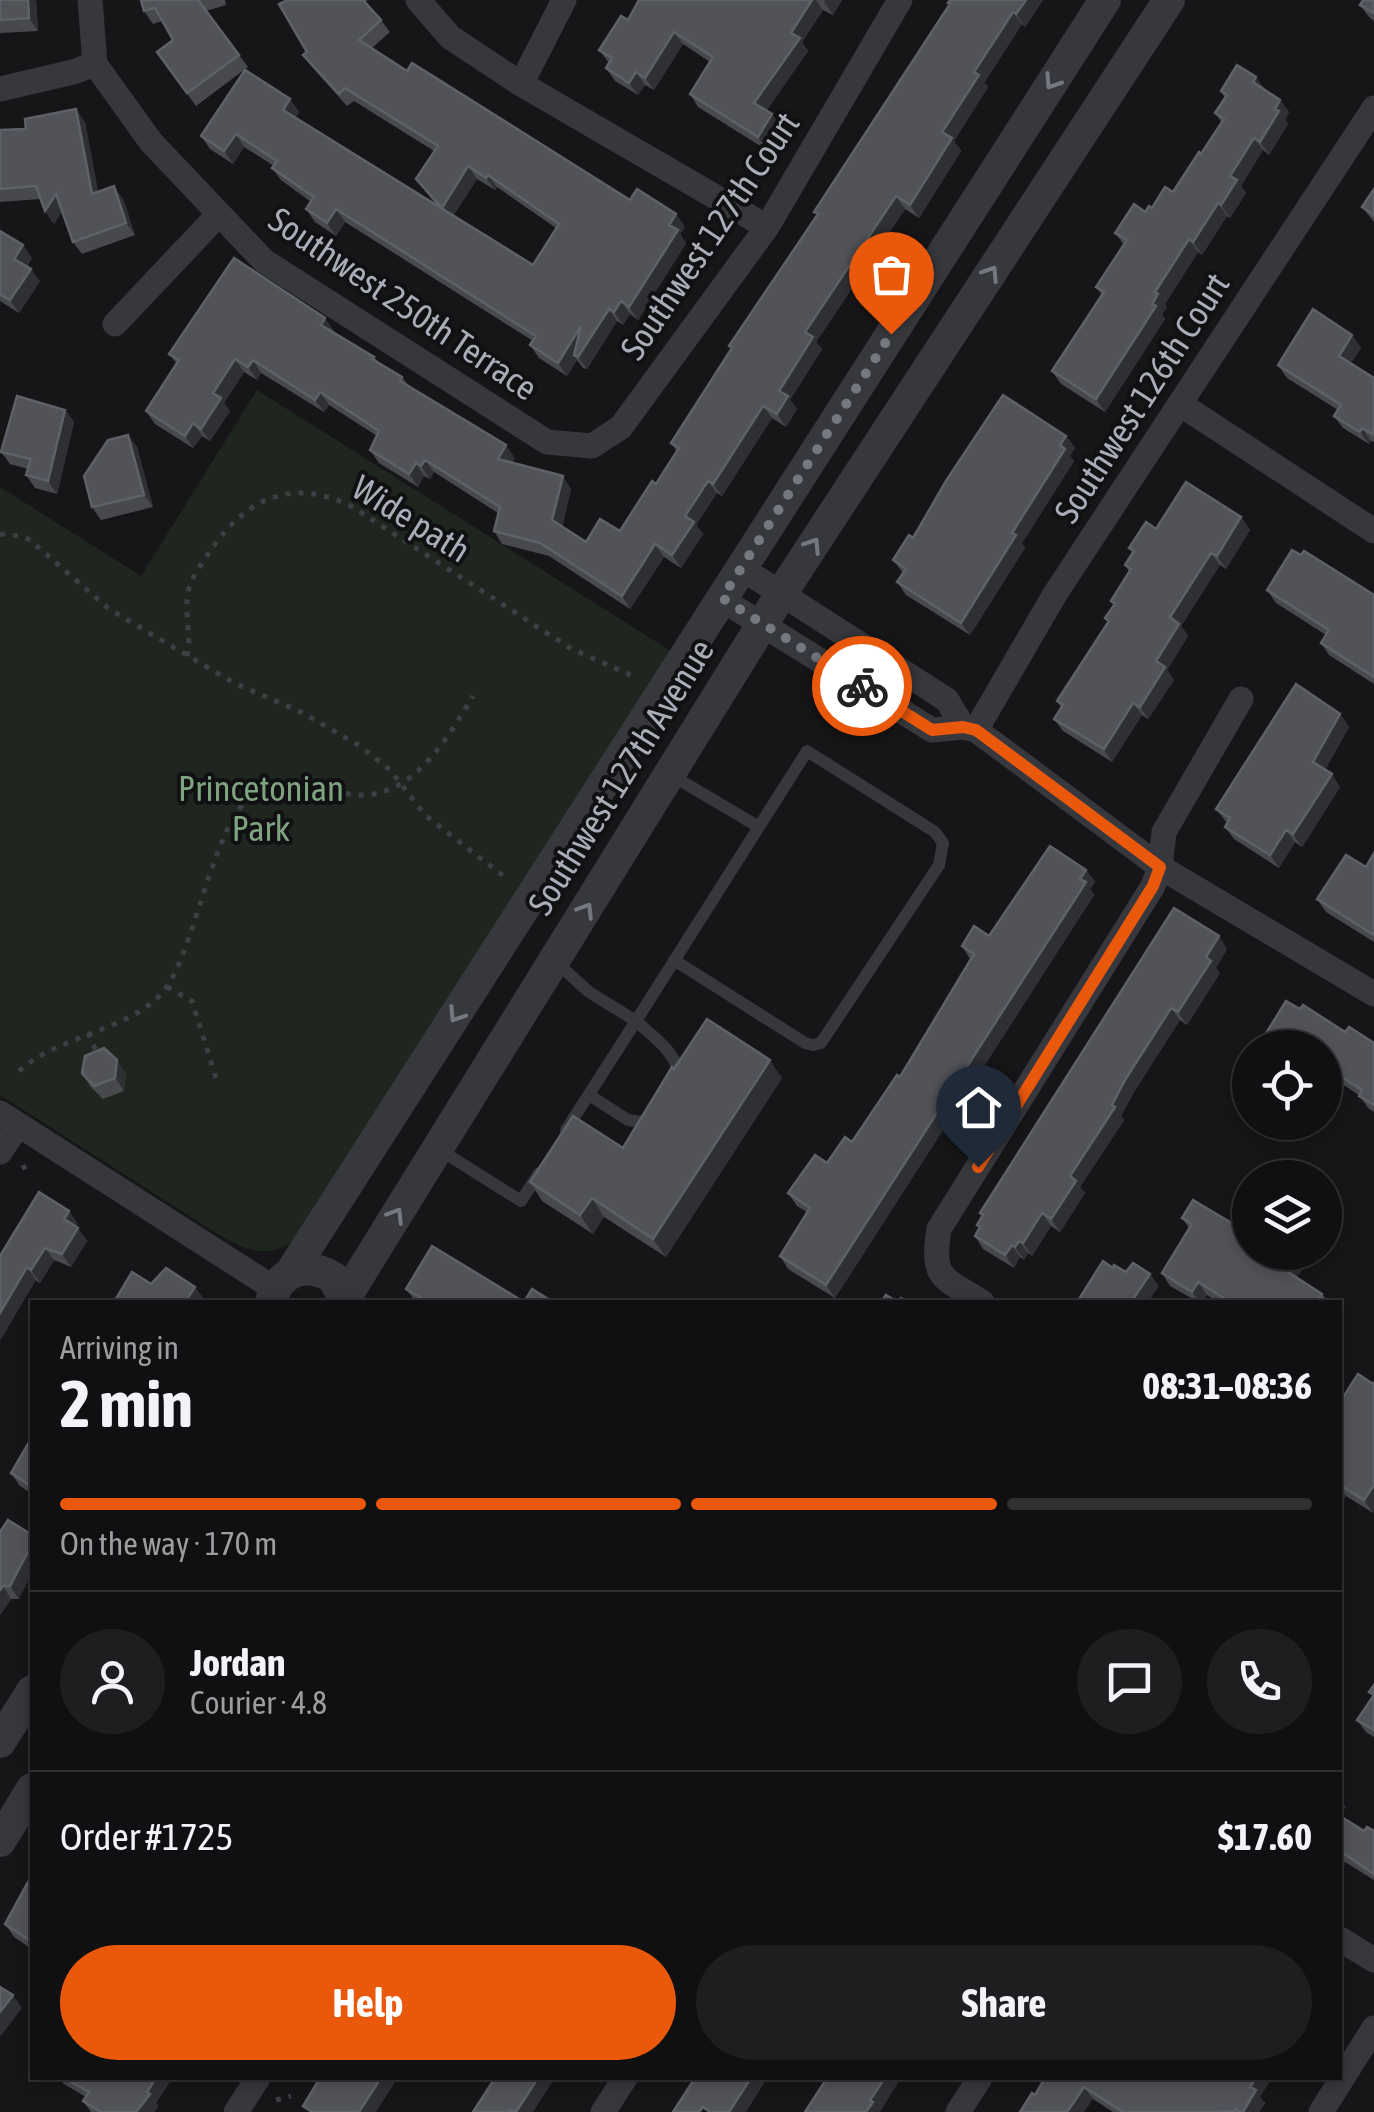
<!DOCTYPE html>
<meta charset="utf-8">
<style>
body{margin:0;font-family:"Asap Condensed",sans-serif;background:#1e1e20;color:#f1f3f6;height:100vh;display:flex;flex-direction:column;font-size:38px;white-space:nowrap}
*{box-sizing:border-box;margin:0}
p{font-size:32px;color:#9c9d9f}
.icon{flex:none;width:55px;height:55px;fill:none;stroke:currentColor;stroke-width:2;stroke-linecap:round;stroke-linejoin:round}
.map{position:relative;flex:1;overflow:hidden}
.panel{position:absolute;left:30px;top:1300px;width:1312px;height:780px;display:flex;flex-direction:column;background:#101012;border-radius:0px;box-shadow:0 5px 15px #0003,0 0 0 2px #303032}
.panel>*{flex:none}
.controls{position:absolute;left:1232px;top:1030px;display:grid;gap:20px}
.controls a{display:grid;place-items:center;width:110px;height:110px;border-radius:50%;background:#101012;box-shadow:0 5px 15px #0003,0 0 0 2px #303032;font-size:50px}
.pin{position:absolute;display:grid;place-items:center;width:85px;height:85px;color:#fff;margin:-102px -42px;border-radius:50% 50% 50% 0;rotate:-45deg;box-shadow:0 0 10px #0007}
.pin .icon{rotate:45deg}
.courier{position:absolute;display:grid;place-items:center;width:100px;height:100px;margin:-50px;border:8px solid #ea580c;border-radius:50%;background:#fff;color:#222;box-shadow:0 2px 12px #0007}
.overview em{font-style:normal;font-weight:700}
.overview div{display:flex;flex-direction:column-reverse}
.overview{display:flex;align-items:center;justify-content:space-between;height:170px;padding:0 30px}
h1{font-size:65px;font-weight:700;line-height:75px}
.bar{display:grid;grid-template-columns:repeat(4,1fr);gap:15px 10px;align-content:center;height:120px;padding:0 30px}
.bar i{height:12px;border-radius:8px;background:#303032}
.bar .on{background:#ea580c}
.bar p{grid-column:span 4}
.line{display:flex;align-items:center;gap:25px;padding:0 30px;border-top:2px solid #303032}
.line div{flex:1}
.round{display:grid;place-items:center;flex:none;width:105px;height:105px;border-radius:52px;background:#1e1e20}
.cta{display:flex;gap:20px;margin-top:auto;padding:20px 30px}
.cta a{flex:1;height:115px;border-radius:60px;background:#ea580c;color:#fff;font-size:40px;font-weight:700;line-height:115px;text-align:center}
.cta a+a{background:#1e1e20;color:#f1f3f6}
.map>svg:first-child{display:block}
.green{fill:#1e261f}
.lines{fill:none;stroke-linecap:round;stroke-linejoin:round}
.path{stroke:#3d3f44;stroke-width:5;stroke-dasharray:5 8;stroke-linecap:butt}
.service{stroke:#37383d;stroke-width:12}
.minor{stroke:#37383d;stroke-width:25}
.tertiary{stroke:#37383d;stroke-width:32}
.wall{fill:#47494d;fill-rule:evenodd}
.shaded-wall{fill:#2f3033}
.building{fill:#525359;stroke:#5f6168;stroke-width:2.5}
.oneway{stroke:#757881}
.done{stroke:#757880;stroke-width:10;stroke-dasharray:0 18}
.route{stroke:#ea580c;stroke-width:12}
.labels{text-anchor:middle;stroke-width:8;stroke-linejoin:round;paint-order:stroke}
.street-label{font-size:35px;fill:#a8adb8;stroke:#111113}
.park-label{font-size:35px;fill:#7fa381;stroke:#111113}
</style>
<div class="map">
<svg width="1374" height="2112" viewBox="0 0 1374 2112">
<rect width="100%" height="100%" fill="#161618"/>
<path class="green" d="M257,390L674,653L294,1241C265,1260 243,1249 216,1233L0,1095V487L141,576Z"/>
<g class="lines">
<path class="path" d="M0,534L21,536L30,540L109,609L234,683L301,712L360,746L390,770L425,815L506,878
M187,656C192,635 184,614 188,593C190,578 202,564 210,551C246,499 290,477 351,506L570,648L635,677
M167,987L192,1001L216,1078
M88,1033L97,1053
M19,1071C59,1034 139,1030 168,985C198,938 214,820 255,793C288,770 323,793 358,795C413,798 449,736 473,696
M23,1165L28,1177
M276,2100L291,2096"/>
<path class="service" d="M671,775L759,827
M556,962L589,992L636,1021C693,931 750,841 807,751L935,832L943,843L939,865L821,1043L813,1045L805,1043L674,960
M589,1095L628,1120L641,1122L653,1116
M566,1130L636,1021C652,1036 681,1055 678,1079
M440,1150L521,1201L539,1173"/>
<path class="minor" d="M90,0L95,64L151,142L264,261L547,442L592,446L621,427L767,227L900,0
M418,0L450,37L521,84L767,227
M521,84L564,0
M0,89L73,72L95,64
M115,324L219,214
M1180,404L1374,531
M741,568L947,700L963,727
M721,599L932,730L963,727L976,730L1160,867L1374,994
M976,730L1055,594L1374,108
M0,1113L275,1289
M0,1152L18,1125
M982,1302C942,1277 931,1279 939,1229L1153,886L1160,867L1164,832L1241,699
M1340,1939L1374,1960
M236,2112L258,2078
M603,2112L625,2078
M958,2112L980,2078
M1321,2112L1374,2028"/>
<path class="tertiary" d="M291,1272L1105,0
M345,1298L781,594L1169,0
M271,1302C278,1270 306,1261 334,1278L345,1302
M0,1742L32,1691
M0,1841L32,1789"/>
</g>
<path class="wall" d="M0,0H36L38,31L0,33Z
M141,0H225L226,5L206,11L248,67L196,106L157,52L173,40L162,21L153,24L144,11Z
M288,0H368L365,2L381,20L390,32L372,48L407,71L630,200L676,214L685,227L680,234L686,243L638,320L630,314L623,325L617,321L587,369L583,368L577,360L567,376L539,358L530,345L533,341L345,222L336,236L315,222L306,209L311,202L281,180L272,168L274,166L244,147L233,164L210,149L201,136L290,99L299,112L295,118L437,206L416,179L434,151L354,101L347,106L312,67L303,55L307,52ZM477,179L495,190L497,187L556,228L533,265L453,216Z
M639,0H842L833,15L823,10L802,42L808,51L766,111L772,114L781,127L767,150L698,107L690,94L710,62L683,44L654,90L645,85L638,95L615,81L606,68L609,63L599,50L628,20Z
M1043,0L1025,27L1022,24L984,83L988,87L954,141L961,151L919,218L905,209L816,342L822,349L790,400L797,409L786,427L772,418L722,496L717,493L696,525L703,534L681,568L664,557L630,609L549,556L502,544L494,531L498,513L434,472L430,479L424,476L418,487L379,463L370,450L377,436L329,405L324,412L261,373L257,380L244,372L224,403L230,411L210,441L202,436L193,448L155,424L146,411L177,364L169,354L334,331L333,332L374,357L378,362L402,377L409,386L515,458L512,463L571,489L562,527L586,542L620,531L656,484L677,452L671,443L731,350L729,346L817,215L814,212L950,5L948,3Z
M1374,0V21L1369,17L1360,5Z
M1264,90L1280,100L1289,112L1285,120L1288,124L1269,155L1263,150L1241,186L1246,193L1230,218L1227,216L1202,255L1198,252L1165,304L1167,307L1162,314L1165,319L1105,412L1061,384L1052,371L1102,295L1096,287L1124,245L1115,233L1173,192L1201,154L1222,123L1215,113L1225,98L1221,91Z
M85,122L98,192L123,199L135,235L82,254L73,242L62,211L54,224L45,211L41,199L0,202V130Z
M1374,189V222L1362,207Z
M0,231L32,258L27,266L40,281L19,313L0,301Z
M1352,335L1361,348L1351,363L1374,378V442L1371,441L1369,444L1343,428L1334,416L1338,410L1287,378L1278,365Z
M65,410L74,422L57,494L35,488L26,475L28,469L10,464L1,452Z
M128,435L137,447L153,507L101,520L92,507Z
M1066,436L1075,448L1070,456L1074,461L1022,543L1025,548L970,635L906,595L897,582L903,573L893,560L913,538Z
M1241,517L1250,530L1226,569L1220,565L1181,626L1188,636L1167,670L1174,680L1148,719L1142,715L1112,762L1063,731L1054,719L1061,707L1057,701L1108,623L1105,618L1114,606L1111,601L1129,571L1125,565L1133,553L1129,548L1156,529Z
M1301,555L1374,595V684L1329,655L1321,643L1326,635L1276,603L1267,590Z
M1340,714L1349,727L1325,770L1340,787L1302,847L1295,842L1279,868L1234,839L1225,827L1227,823L1216,809Z
M1374,853V942L1326,912L1317,899L1366,867Z
M1086,870L1095,882L1090,889L1094,895L835,1298L788,1269L780,1256L807,1212L797,1206L788,1193L852,1142L900,1077L970,959L962,946L989,936Z
M1227,949L1216,968L1220,973L1187,1025L1180,1020L1134,1092L1121,1116L1124,1120L1080,1187L1085,1193L1060,1232L1051,1226L1032,1256L1028,1253L1024,1260L1020,1257L1014,1268L983,1249L975,1236L980,1229L977,1225L982,1217L980,1213Z
M1300,1009L1345,1032L1374,1043V1112L1368,1108L1359,1095L1325,1073V1048H1268L1262,1040Z
M674,1069L782,1078L666,1257L604,1217L593,1234L542,1201L530,1182L623,1148Z
M82,1073H126L124,1091L103,1099L90,1086Z
M1182,1218L1292,1258L1301,1271L1297,1277L1322,1294L1329,1302H1218L1207,1295L1202,1302H1198L1170,1286L1162,1273L1189,1228Z
M78,1224L76,1226L87,1241L71,1267L54,1260L40,1283L0,1256Z
M406,1289L524,1302H553H416Z
M1340,1402L1373,1513L1346,1496L1340,1506Z
M32,1437V1494L20,1486L11,1473Z
M0,1532L19,1599H11L0,1615Z
M1374,1685V1737L1366,1732L1357,1720L1373,1696L1369,1692Z
M1340,1816L1364,1831H1374V1880L1345,1862L1340,1870Z
M32,1881V1949L14,1937L5,1924Z
M59,2078H172L156,2103L158,2106L154,2112H91L83,2101L86,2097L64,2084Z
M1045,2078L1143,2081L1260,2097L1265,2103L1259,2112H1113L1093,2099L1035,2095Z"/>
<path class="shaded-wall" d="M28,0H36L38,31L29,18Z
M812,0H816L823,10L802,42L808,51L763,116L754,103L791,33Z
M825,0H842L833,15L824,2Z
M1026,0H1043L1025,27L1016,14Z
M1013,12L1022,24L984,83L988,87L954,141L961,151L919,218L910,205L942,132L974,72Z
M674,32L683,44L654,90L645,78Z
M636,72L645,85L638,95L629,83Z
M1256,77L1265,89L1253,82Z
M290,99L299,112L292,123L283,110Z
M1280,100L1289,112L1285,120L1288,124L1269,155L1260,142Z
M76,109L85,122L101,207L92,194Z
M772,114L781,127L767,150L758,137Z
M236,134L244,147L233,164L224,151Z
M1254,138L1263,150L1241,186L1246,193L1230,218L1221,205L1230,176Z
M468,166L477,179L450,220L442,208Z
M488,175L497,187L495,190L486,178Z
M114,186L123,199L135,235L126,223Z
M56,194L65,206L54,224L45,211Z
M896,196L905,209L816,342L822,349L790,400L797,409L786,427L777,414L779,391L805,332Z
M1218,203L1227,216L1202,255L1193,242Z
M336,209L345,222L336,236L327,223Z
M676,214L685,227L680,234L686,243L638,320L629,307L669,225Z
M1189,239L1198,252L1165,304L1167,307L1162,314L1165,319L1105,412L1096,399L1152,304L1155,292Z
M23,245L32,258L23,271L14,259Z
M31,269L40,281L19,313L10,300Z
M621,301L630,314L623,325L614,312Z
M609,309L617,321L587,369L578,357L574,355L577,360L567,376L558,363L581,326Z
M325,318L334,331L330,337L321,325Z
M1352,335L1361,348L1348,368L1339,356Z
M235,359L244,372L224,403L230,411L210,441L201,429L213,393Z
M253,360L261,373L257,380L248,367Z
M320,392L329,405L324,412L315,400Z
M763,406L772,418L722,496L713,484Z
M65,410L74,422L57,494L48,481Z
M193,423L202,436L193,448L185,436Z
M1362,428L1371,441L1369,444L1360,432Z
M128,435L137,447L153,507L144,495Z
M1066,436L1075,448L1070,456L1074,461L1022,543L1025,548L970,635L961,623Z
M506,445L515,458L506,472L498,459Z
M425,460L434,472L430,479L421,466Z
M416,463L424,476L418,487L409,474Z
M563,476L571,489L561,533L552,520Z
M708,481L717,493L696,525L703,534L681,568L672,555L685,516Z
M1241,517L1250,530L1226,569L1217,556Z
M655,544L664,557L630,609L622,596Z
M1211,553L1220,565L1181,626L1188,636L1167,670L1174,680L1148,719L1140,707L1170,617Z
M1133,703L1142,715L1112,762L1104,749Z
M1340,714L1349,727L1322,775L1313,762Z
M1332,774L1340,787L1302,847L1293,834Z
M1286,830L1295,842L1279,868L1270,855Z
M1086,870L1095,882L1090,889L1094,895L835,1298L826,1285Z
M1219,936L1227,949L1216,968L1220,973L1187,1025L1178,1012L1206,957Z
M1171,1008L1180,1020L1134,1092L1121,1116L1124,1120L1080,1187L1085,1193L1060,1232L1051,1219L1070,1176L1125,1080Z
M117,1060L126,1073L124,1091L115,1078Z
M770,1060L782,1078L666,1257L653,1239Z
M592,1198L604,1217L593,1234L580,1215Z
M69,1211L78,1224L73,1231L64,1219Z
M1042,1213L1051,1226L1032,1256L1023,1243Z
M78,1228L87,1241L71,1267L62,1254Z
M1019,1241L1028,1253L1024,1260L1015,1247Z
M1012,1245L1020,1257L1014,1268L1005,1255Z
M45,1248L54,1260L40,1283L31,1270Z
M1292,1258L1301,1271L1294,1282L1285,1270Z
M27,1267L36,1280L0,1341V1313Z
M1150,1274L1159,1286L1148,1302H1131Z
M1198,1282L1207,1295L1202,1302H1200L1192,1292Z
M195,1287L204,1299L202,1302H185Z
M1374,1485V1512L1373,1513L1364,1500Z
M1340,1487L1346,1496L1340,1506Z
M32,1544V1573L19,1599L10,1586Z
M3,1586L11,1599L0,1614V1590Z
M1340,1799L1346,1807L1340,1816Z
M1340,1854L1345,1862L1340,1870Z
M13,1995L22,2008L0,2037V2012Z
M156,2078H172L156,2103L158,2106L154,2112H136Z
M381,2078H396L397,2079L376,2112H359Z
M538,2078H555L533,2112H516Z
M751,2078H765L766,2080L746,2112H729Z
M885,2078H901L880,2112H866L870,2100Z
M1256,2078H1272L1260,2097L1265,2103L1259,2112H1243L1250,2087Z
M1084,2087L1093,2099L1084,2112H1067Z"/>
<path class="building" d="M0,0H28L29,18L0,20Z
M141,0H198L239,55L187,93L157,52L173,40L155,8L144,11Z
M288,0H363L381,20L359,40L407,71L412,63L630,200L637,189L676,214L669,225L678,230L629,307L621,301L614,312L609,309L578,357L574,355L581,326L558,363L530,345L536,336L336,209L327,223L306,209L314,197L272,168L277,161L236,134L224,151L201,136L245,70L290,99L283,110L533,265L559,224L488,175L486,178L468,166L442,208L416,179L438,146L345,88L339,94L303,55L307,52L279,4Z
M639,0H812L791,33L800,38L754,103L772,114L758,137L690,94L713,57L674,32L645,78L636,72L629,83L606,68L612,58L599,50L621,16L628,20Z
M950,0H1026L1016,14L1013,12L974,72L979,75L942,132L952,138L910,205L896,196L805,332L813,337L779,391L788,396L777,414L763,406L713,484L708,481L685,516L694,522L672,555L655,544L622,596L540,543L494,531L500,507L425,460L421,466L416,463L409,474L370,450L379,431L320,392L315,400L253,360L248,367L235,359L213,393L221,398L201,429L193,423L185,436L146,411L179,360L169,354L234,258L325,318L321,325L374,357L372,359L402,377L400,381L506,445L498,459L563,476L552,520L586,542L600,519L620,531L652,481L656,484L679,448L671,443L732,348L729,346L818,214L814,212L950,4L948,3Z
M1363,0H1374V13L1360,5Z
M1237,65L1256,77L1253,82L1280,100L1275,109L1279,111L1260,142L1254,138L1230,176L1237,180L1221,205L1218,203L1193,242L1189,239L1155,292L1158,294L1152,304L1156,306L1096,399L1052,371L1104,292L1096,287L1127,240L1115,233L1134,204L1145,212L1149,206L1152,208L1165,187L1173,192L1199,152L1201,154L1224,119L1215,113L1227,95L1221,91Z
M76,109L92,194L114,186L126,223L73,242L56,194L45,211L36,186L0,189V130L26,129L25,119Z
M1374,189V215L1362,207Z
M0,231L23,245L14,259L31,269L10,300L0,294Z
M1313,309L1352,335L1339,356L1374,378V435L1362,428L1360,432L1334,416L1341,405L1278,365Z
M1003,395L1066,436L1060,445L1065,449L1012,533L1016,535L961,623L897,582L906,569L893,560L909,535L913,538L946,481Z
M17,396L65,410L48,481L26,475L31,459L1,452Z
M128,435L144,495L92,507L84,476L108,440Z
M1186,482L1241,517L1217,556L1211,553L1170,617L1179,624L1156,661L1165,667L1140,707L1133,703L1104,749L1054,719L1063,705L1057,701L1109,621L1105,618L1115,604L1111,601L1131,569L1125,565L1134,551L1129,548L1146,522L1156,529Z
M1292,550L1301,555L1304,551L1374,595V677L1321,643L1329,630L1267,590Z
M1296,684L1340,714L1313,762L1332,774L1293,834L1286,830L1270,855L1225,827L1230,818L1216,809Z
M1050,846L1086,870L1080,879L1086,882L826,1285L780,1256L810,1208L788,1193L815,1155L827,1163L845,1137L852,1142L897,1075L900,1077L974,954L962,946L974,926L989,936Z
M1374,853V935L1317,899L1346,855L1366,867Z
M1174,908L1219,936L1206,957L1211,961L1178,1012L1171,1008L1125,1080L1112,1105L1115,1107L1070,1176L1076,1181L1051,1219L1042,1213L1023,1243L1019,1241L1015,1247L1012,1245L1005,1255L975,1236L980,1227L977,1225L983,1215L980,1213Z
M1286,1001L1300,1009L1303,1005L1345,1032L1349,1027L1374,1043V1105L1359,1096L1362,1090L1325,1066V1048H1274L1262,1040Z
M707,1019L770,1060L653,1239L592,1198L580,1215L530,1182L573,1116L623,1148L672,1067L674,1069Z
M104,1048L117,1060L115,1078L94,1086L82,1073L85,1056Z
M39,1192L69,1211L64,1219L78,1228L62,1254L45,1248L31,1270L27,1267L0,1313V1256Z
M1193,1200L1250,1234V1252H1282L1292,1258L1285,1270L1322,1294L1320,1297L1329,1302H1230L1198,1282L1192,1292L1162,1273L1192,1224L1182,1218Z
M432,1246L524,1302L532,1289L553,1302H428L406,1289Z
M1103,1261L1113,1268L1114,1265L1126,1272L1133,1263L1150,1274L1131,1302H1085L1079,1299Z
M166,1268L195,1287L185,1302H114L132,1272L151,1284Z
M886,1295L898,1302L901,1298L909,1302H881Z
M1358,1374L1373,1384L1374,1382V1485L1364,1500L1340,1485V1402Z
M32,1437V1487L11,1473Z
M8,1520L32,1535V1544L10,1586H3L0,1590V1532Z
M1374,1685V1730L1357,1720L1374,1695L1369,1692Z
M1340,1816L1364,1831L1367,1827L1374,1831V1874L1340,1851Z
M32,1881V1942L5,1924L28,1882L31,1883Z
M0,1987L13,1995L0,2012Z
M64,2078H156L147,2092L150,2094L136,2112H101L83,2101L89,2092Z
M320,2078H381L359,2112H312L303,2106Z
M495,2078H538L516,2112L509,2110L508,2112H473Z
M695,2078H751L729,2112H710L703,2107L699,2112H673Z
M827,2078H885L870,2100L873,2102L866,2112H805Z
M1045,2078H1137L1143,2081L1145,2078H1256L1250,2087L1256,2090L1243,2112H1239L1235,2109L1233,2112L1223,2111L1222,2112H1123L1084,2087L1067,2112H1020L1032,2093L1035,2095Z"/>
<defs><path id="oneway-chevron" d="M-2-3.5L2.5 0L-2 3.5" fill="none" stroke-width="1.6" stroke-linecap="round" stroke-linejoin="round" transform="scale(2.5)"/></defs>
<g class="oneway">
<use href="#oneway-chevron" transform="translate(1052 82) rotate(123)"/>
<use href="#oneway-chevron" transform="translate(991 273) rotate(-57)"/>
<use href="#oneway-chevron" transform="translate(813 545) rotate(-57)"/>
<use href="#oneway-chevron" transform="translate(586 910) rotate(-58)"/>
<use href="#oneway-chevron" transform="translate(456 1015) rotate(123)"/>
<use href="#oneway-chevron" transform="translate(396 1215) rotate(-58)"/>
</g>
<g class="lines">
<path class="done" d="M862,686L722,598L891,334"/>
<path class="route" d="M862,686L932,730L963,727L976,730L1160,867L1153,886L978,1167"/>
</g>
<g class="labels">
<g class="street-label">
<text transform="translate(710 236) rotate(-56)" y="12">Southwest 127th Court</text>
<text transform="translate(403 304) rotate(34)" y="12">Southwest 250th Terrace</text>
<text transform="translate(1142 398) rotate(-57)" y="12">Southwest 126th Court</text>
<text transform="translate(411 519) rotate(32)" y="12">Wide path</text>
<text transform="translate(621 777) rotate(-58)" y="12">Southwest 127th Avenue</text>
</g>
<g class="park-label">
<text x="261" y="801">Princetonian<tspan x="261" dy="40">Park</tspan></text>
</g>
</g>
</svg>
<div class="controls">
<a><svg class="icon" aria-label="locate" viewBox="0 0 24 24"><circle cx="12" cy="12" r="6"/><path d="M12 2v4M12 18v4M2 12h4M18 12h4"/></svg></a>
<a><svg class="icon" aria-label="layers" viewBox="0 0 24 24"><path d="M12 4l9 5-9 5-9-5zM3 14l9 5 9-5"/></svg></a>
</div>
<div class="pin" style="left:891px;top:334px;background:#ea580c"><svg class="icon" aria-label="bag" viewBox="0 0 24 24"><path d="M5 8h14l-1 12H6zM9 8a3 3 0 0 1 6 0"/></svg></div>
<div class="pin" style="left:978px;top:1167px;background:#1f2937"><svg class="icon" aria-label="home" viewBox="0 0 24 24"><path d="M3 11l9-7 9 7M6 9v11h12V9"/></svg></div>
<div class="courier" style="left:862px;top:686px"><svg class="icon" aria-label="bike" viewBox="0 0 24 24"><circle cx="6" cy="16" r="4"/><circle cx="18" cy="16" r="4"/><path d="M6 16l4-8h5l3 8M10 8l3 8H6M13 5h3"/></svg></div>
<section class="panel">
<div class="overview"><div><h1>2 min</h1><p>Arriving in</p></div><em>08:31–08:36</em></div>
<div class="bar"><i class="on"></i><i class="on"></i><i class="on"></i><i></i><p>On the way · 170 m</p></div>
<div class="line" style="height:180px"><a class="round"><svg class="icon" aria-label="person" viewBox="0 0 24 24"><circle cx="12" cy="8" r="4"/><path d="M4 21q1-7 8-7t8 7"/></svg></a><div><b>Jordan</b><p>Courier · 4.8</p></div><a class="round"><svg class="icon" aria-label="chat" viewBox="0 0 24 24"><path d="M4 5h16v11H9l-5 4z"/></svg></a><a class="round"><svg class="icon" aria-label="phone" viewBox="0 0 24 24"><path d="M5 4h4l2 5-3 2q2 4 5 5l2-3 5 2v4C11 20 4 13 5 4z"/></svg></a></div>
<div class="line" style="height:130px"><div>Order #1725</div><b>$17.60</b></div>
<div class="cta"><a>Help</a><a>Share</a></div>
</section>
</div>
